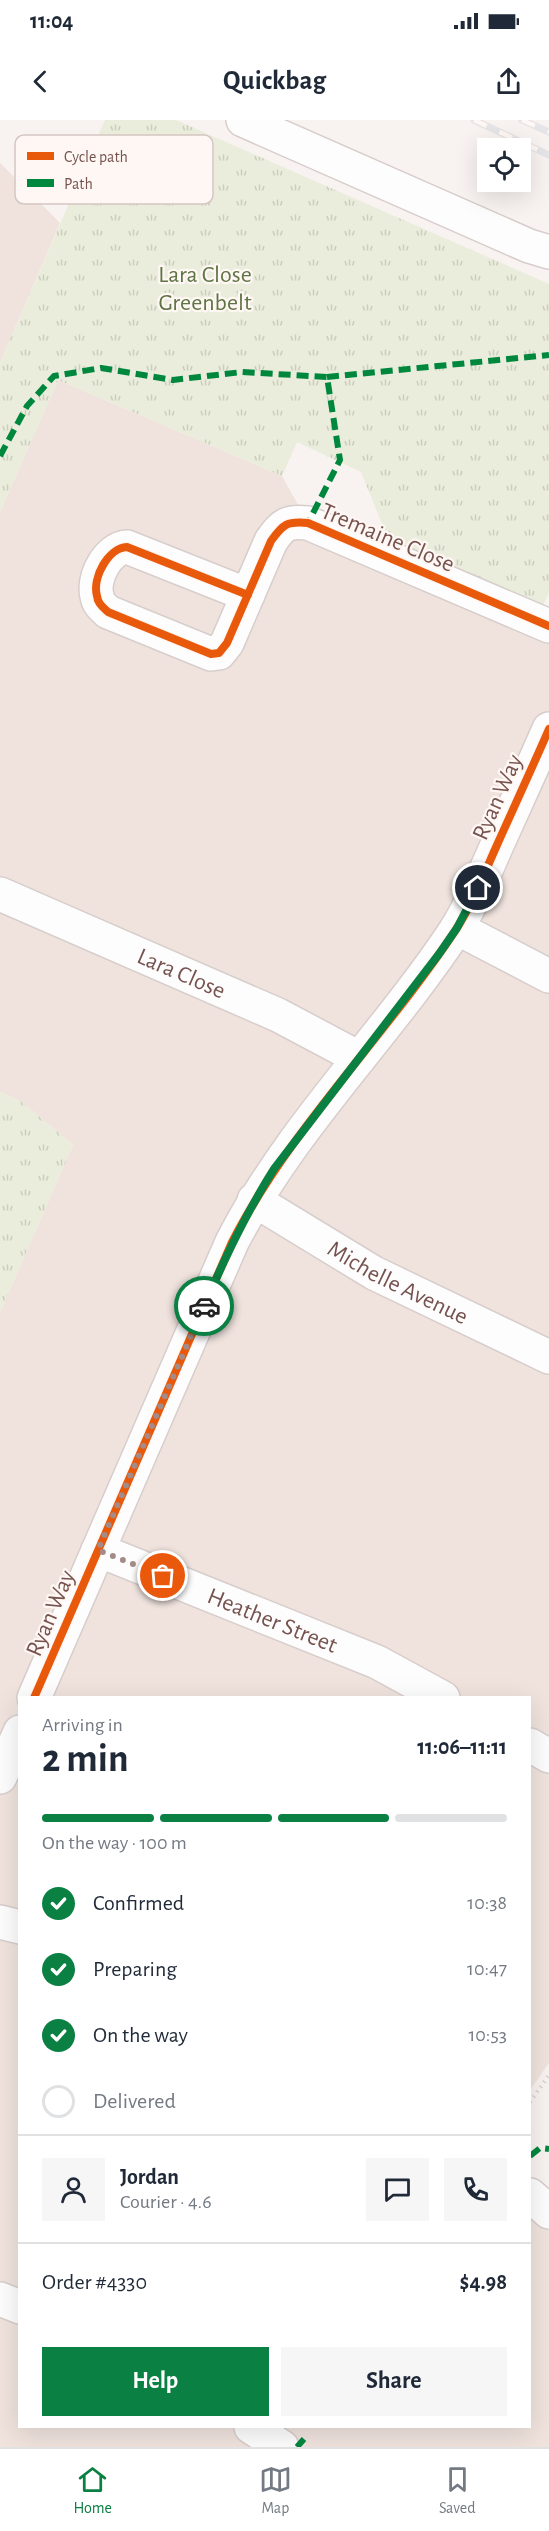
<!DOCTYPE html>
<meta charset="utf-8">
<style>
body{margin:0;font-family:"Alegreya Sans",sans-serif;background:#f6f6f7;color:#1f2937;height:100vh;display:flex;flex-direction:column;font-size:22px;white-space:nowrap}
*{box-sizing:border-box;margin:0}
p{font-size:20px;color:#747a83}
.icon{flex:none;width:33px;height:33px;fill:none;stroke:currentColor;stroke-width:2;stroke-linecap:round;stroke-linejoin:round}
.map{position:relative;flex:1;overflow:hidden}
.panel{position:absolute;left:18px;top:1576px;width:513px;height:732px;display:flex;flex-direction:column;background:#fff;border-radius:0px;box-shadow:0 6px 24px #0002}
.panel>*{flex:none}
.controls{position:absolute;left:477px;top:18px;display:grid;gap:12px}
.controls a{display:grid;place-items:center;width:54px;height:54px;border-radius:0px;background:#fff;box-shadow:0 6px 24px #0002;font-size:30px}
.pin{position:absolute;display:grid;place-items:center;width:51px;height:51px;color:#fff;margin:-26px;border:3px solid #fff;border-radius:50%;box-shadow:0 2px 6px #0007}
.courier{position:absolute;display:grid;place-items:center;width:60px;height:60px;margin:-30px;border:4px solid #0b8043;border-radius:50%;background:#fff;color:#222;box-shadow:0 2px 8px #0007}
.headline em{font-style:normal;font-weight:700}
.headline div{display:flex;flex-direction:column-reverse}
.headline{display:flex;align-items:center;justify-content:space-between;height:102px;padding:0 24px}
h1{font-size:39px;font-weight:700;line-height:45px}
.bar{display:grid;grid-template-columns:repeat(4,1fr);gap:9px 6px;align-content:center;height:72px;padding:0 24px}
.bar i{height:8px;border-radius:4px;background:#e0e1e3}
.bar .on{background:#0b8043}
.bar p{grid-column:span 4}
.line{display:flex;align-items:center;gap:15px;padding:0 24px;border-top:2px solid #e0e1e3}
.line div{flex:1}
.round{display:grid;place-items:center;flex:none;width:63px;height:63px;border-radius:0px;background:#f6f6f7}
ol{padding:0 24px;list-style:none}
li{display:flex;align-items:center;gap:18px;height:66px}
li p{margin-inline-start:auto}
li .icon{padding:6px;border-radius:50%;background:#0b8043;color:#fff;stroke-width:4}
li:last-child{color:#747a83}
li i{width:33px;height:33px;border:3px solid #e0e1e3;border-radius:50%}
.button{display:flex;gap:12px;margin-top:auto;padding:12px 24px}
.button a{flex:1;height:69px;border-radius:0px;background:#0b8043;color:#fff;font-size:24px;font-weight:700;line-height:69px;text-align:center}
.button a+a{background:#f6f6f7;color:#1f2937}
.status{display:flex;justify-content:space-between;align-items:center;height:42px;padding:0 30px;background:#fff;direction:ltr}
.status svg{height:16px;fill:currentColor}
header{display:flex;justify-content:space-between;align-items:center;height:78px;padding:0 24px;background:#fff;font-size:27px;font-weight:700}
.tabs{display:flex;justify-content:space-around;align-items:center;height:84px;border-top:2px solid #e0e1e3;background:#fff;font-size:16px;color:#747a83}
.tabs a{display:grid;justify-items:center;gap:3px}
.tabs .on{color:#0b8043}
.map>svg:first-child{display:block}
.residential{fill:#f0e3de}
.park{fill:url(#park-tufts)}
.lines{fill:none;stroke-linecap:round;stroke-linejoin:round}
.minor-casing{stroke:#d7cecc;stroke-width:36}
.path{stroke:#dad1d0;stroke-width:4;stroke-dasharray:1.5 4.5;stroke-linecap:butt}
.minor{stroke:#fefdfd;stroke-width:33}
.rail-casing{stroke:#e5e4e6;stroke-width:7}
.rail{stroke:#fef7f3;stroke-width:4.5;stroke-dasharray:14;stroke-linecap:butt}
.quiet{stroke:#00873e;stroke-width:6;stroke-dasharray:12 6;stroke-linecap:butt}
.cycleway-casing{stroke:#fef7f3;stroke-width:11}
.cycleway{stroke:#e8590c;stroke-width:8}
.done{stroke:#a48b87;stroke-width:6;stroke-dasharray:0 10.8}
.route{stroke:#0b8043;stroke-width:8}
.labels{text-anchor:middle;stroke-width:4.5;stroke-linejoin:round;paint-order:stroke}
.park-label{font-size:24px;fill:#607545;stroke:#fef7f3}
.street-label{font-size:24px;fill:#76534f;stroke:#fef7f3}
.key{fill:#fef7f3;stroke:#d5c6c2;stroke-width:1.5}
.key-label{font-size:16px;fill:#76534f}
</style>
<div class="status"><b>11:04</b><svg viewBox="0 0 49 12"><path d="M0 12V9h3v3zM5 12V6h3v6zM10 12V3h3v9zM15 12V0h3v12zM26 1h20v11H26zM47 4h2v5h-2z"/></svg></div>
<header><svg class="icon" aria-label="back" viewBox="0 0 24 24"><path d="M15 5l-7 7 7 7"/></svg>Quickbag<svg class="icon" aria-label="share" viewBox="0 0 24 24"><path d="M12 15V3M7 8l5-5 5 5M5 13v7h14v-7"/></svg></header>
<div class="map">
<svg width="549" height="2327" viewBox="0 0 549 2327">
<defs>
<pattern id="park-tufts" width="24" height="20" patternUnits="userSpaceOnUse" patternTransform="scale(1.5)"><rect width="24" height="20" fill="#eaeddb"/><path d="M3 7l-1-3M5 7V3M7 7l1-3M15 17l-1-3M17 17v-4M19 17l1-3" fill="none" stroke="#cccdbe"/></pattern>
</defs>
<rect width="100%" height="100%" fill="#f8f2f0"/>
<path class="residential" d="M0,43L60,103L0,243Z
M58,260L282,356L307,401L549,505V1943L530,1970V1578H20V2307H530V2073L549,2089V2327H0V1192L73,1025L22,982L0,972V392Z"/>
<path class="park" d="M105,0H176L549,164V472L542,488L396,426L383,406L361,352L297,322L282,356L58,260L0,392V243Z
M0,972L22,982L73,1025L0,1192Z"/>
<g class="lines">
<defs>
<g id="minor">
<path d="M243,0L529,126L549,132"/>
<path d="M248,475L127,427C108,428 92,458 97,476C98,484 103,487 108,492L211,534L219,533L227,523L271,421C283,404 287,401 308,403L549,506"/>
<path id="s1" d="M0,774L278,895L359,938"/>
<path d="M457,808L549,856"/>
<path id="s2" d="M254,1080L374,1153L549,1237"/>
<path id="s3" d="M98,1430L377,1542L443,1578"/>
<path d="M34,1578L232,1122C292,1006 384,918 455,811C472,785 484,754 497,725C514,687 532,648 549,609"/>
<path d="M530,1625L549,1636"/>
<path d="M0,1657L20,1612"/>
<path d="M0,1802L20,1807"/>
<path d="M530,2075L549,2092"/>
<path d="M0,2179L20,2187"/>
<path d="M251,2307L282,2327"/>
</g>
</defs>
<use href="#minor" class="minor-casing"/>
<path class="path" d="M530,1982L549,1955"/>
<use href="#minor" class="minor"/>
<defs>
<path id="rail" d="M474,0L549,35
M522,0L549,12"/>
</defs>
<use href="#rail" class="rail-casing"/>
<use href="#rail" class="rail"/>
<path class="quiet" d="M327,257L549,235
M0,336L27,286L54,256L101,248L173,260L242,252L327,257L340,340L308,403
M530,2036L540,2028L549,2029
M297,2327L304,2319"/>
<defs>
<path id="cycleway" d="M248,475L127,427C108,428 92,458 97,476C98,484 103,487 108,492L211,534L219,533L227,523L271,421C283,404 287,401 308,403L549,506
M34,1578L232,1122C292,1006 384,918 455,811C472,785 484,754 497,725C514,687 532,648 549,609"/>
</defs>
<use href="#cycleway" class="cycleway-casing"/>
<use href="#cycleway" class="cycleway"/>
</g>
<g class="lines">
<path class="done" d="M163,1456L98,1430L204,1186"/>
<path class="route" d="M204,1186C225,1138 246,1093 274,1049L439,834L457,808L478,768"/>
</g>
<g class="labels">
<g class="park-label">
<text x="205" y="162">Lara Close<tspan x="205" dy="28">Greenbelt</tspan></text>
</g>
<g class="street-label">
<text transform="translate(388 417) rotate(23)" y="8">Tremaine Close</text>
<text transform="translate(497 677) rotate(-66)" y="8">Ryan Way</text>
<text dy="8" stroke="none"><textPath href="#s1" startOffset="198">Lara Close</textPath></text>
<text dy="8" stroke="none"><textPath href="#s2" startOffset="166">Michelle Avenue</textPath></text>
<text transform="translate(50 1493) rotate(-67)" y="8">Ryan Way</text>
<text dy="8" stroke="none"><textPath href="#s3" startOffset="188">Heather Street</textPath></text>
</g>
</g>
<rect x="15" y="15" width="198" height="69" rx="9" class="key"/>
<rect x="27" y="32" width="27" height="8" fill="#e8590c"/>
<rect x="27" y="59" width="27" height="8" fill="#00873e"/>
<g class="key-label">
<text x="64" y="42">Cycle path</text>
<text x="64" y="69">Path</text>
</g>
</svg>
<div class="controls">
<a><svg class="icon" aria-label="locate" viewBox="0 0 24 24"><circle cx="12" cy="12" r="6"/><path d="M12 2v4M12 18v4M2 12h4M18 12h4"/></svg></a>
</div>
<div class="pin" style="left:163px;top:1456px;background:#ea580c"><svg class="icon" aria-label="bag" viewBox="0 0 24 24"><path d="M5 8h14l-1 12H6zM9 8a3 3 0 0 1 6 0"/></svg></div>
<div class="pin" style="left:478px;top:768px;background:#1f2937"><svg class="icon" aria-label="home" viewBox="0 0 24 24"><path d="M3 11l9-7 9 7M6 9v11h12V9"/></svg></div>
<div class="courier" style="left:204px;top:1186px"><svg class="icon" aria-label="car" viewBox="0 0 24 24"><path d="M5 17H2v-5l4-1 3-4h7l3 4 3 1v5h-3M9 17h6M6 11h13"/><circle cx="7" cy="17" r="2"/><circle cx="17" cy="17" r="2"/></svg></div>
<section class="panel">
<div class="headline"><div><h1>2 min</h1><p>Arriving in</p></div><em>11:06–11:11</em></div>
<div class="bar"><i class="on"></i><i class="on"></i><i class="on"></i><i></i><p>On the way · 100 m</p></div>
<ol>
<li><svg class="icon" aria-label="check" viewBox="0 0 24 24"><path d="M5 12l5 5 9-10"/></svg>Confirmed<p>10:38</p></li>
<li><svg class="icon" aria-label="check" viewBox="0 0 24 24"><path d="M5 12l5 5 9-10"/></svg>Preparing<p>10:47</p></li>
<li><svg class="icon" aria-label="check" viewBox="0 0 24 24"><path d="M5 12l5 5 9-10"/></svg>On the way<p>10:53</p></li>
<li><i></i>Delivered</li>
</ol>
<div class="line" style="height:108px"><a class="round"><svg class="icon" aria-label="person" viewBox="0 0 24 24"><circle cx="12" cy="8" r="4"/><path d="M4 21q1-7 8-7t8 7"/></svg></a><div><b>Jordan</b><p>Courier · 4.6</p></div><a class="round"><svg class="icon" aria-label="chat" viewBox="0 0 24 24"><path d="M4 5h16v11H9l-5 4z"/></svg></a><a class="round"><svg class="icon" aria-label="phone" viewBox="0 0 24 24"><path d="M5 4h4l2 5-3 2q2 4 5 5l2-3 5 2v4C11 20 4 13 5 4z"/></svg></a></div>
<div class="line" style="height:78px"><div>Order #4330</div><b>$4.98</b></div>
<div class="button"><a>Help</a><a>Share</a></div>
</section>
</div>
<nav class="tabs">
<a class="on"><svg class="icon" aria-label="home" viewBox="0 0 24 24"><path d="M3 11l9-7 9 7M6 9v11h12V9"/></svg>Home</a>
<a><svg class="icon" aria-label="map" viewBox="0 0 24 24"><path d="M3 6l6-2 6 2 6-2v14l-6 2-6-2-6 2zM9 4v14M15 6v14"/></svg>Map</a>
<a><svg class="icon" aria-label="saved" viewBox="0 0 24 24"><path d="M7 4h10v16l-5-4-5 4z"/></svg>Saved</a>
</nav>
